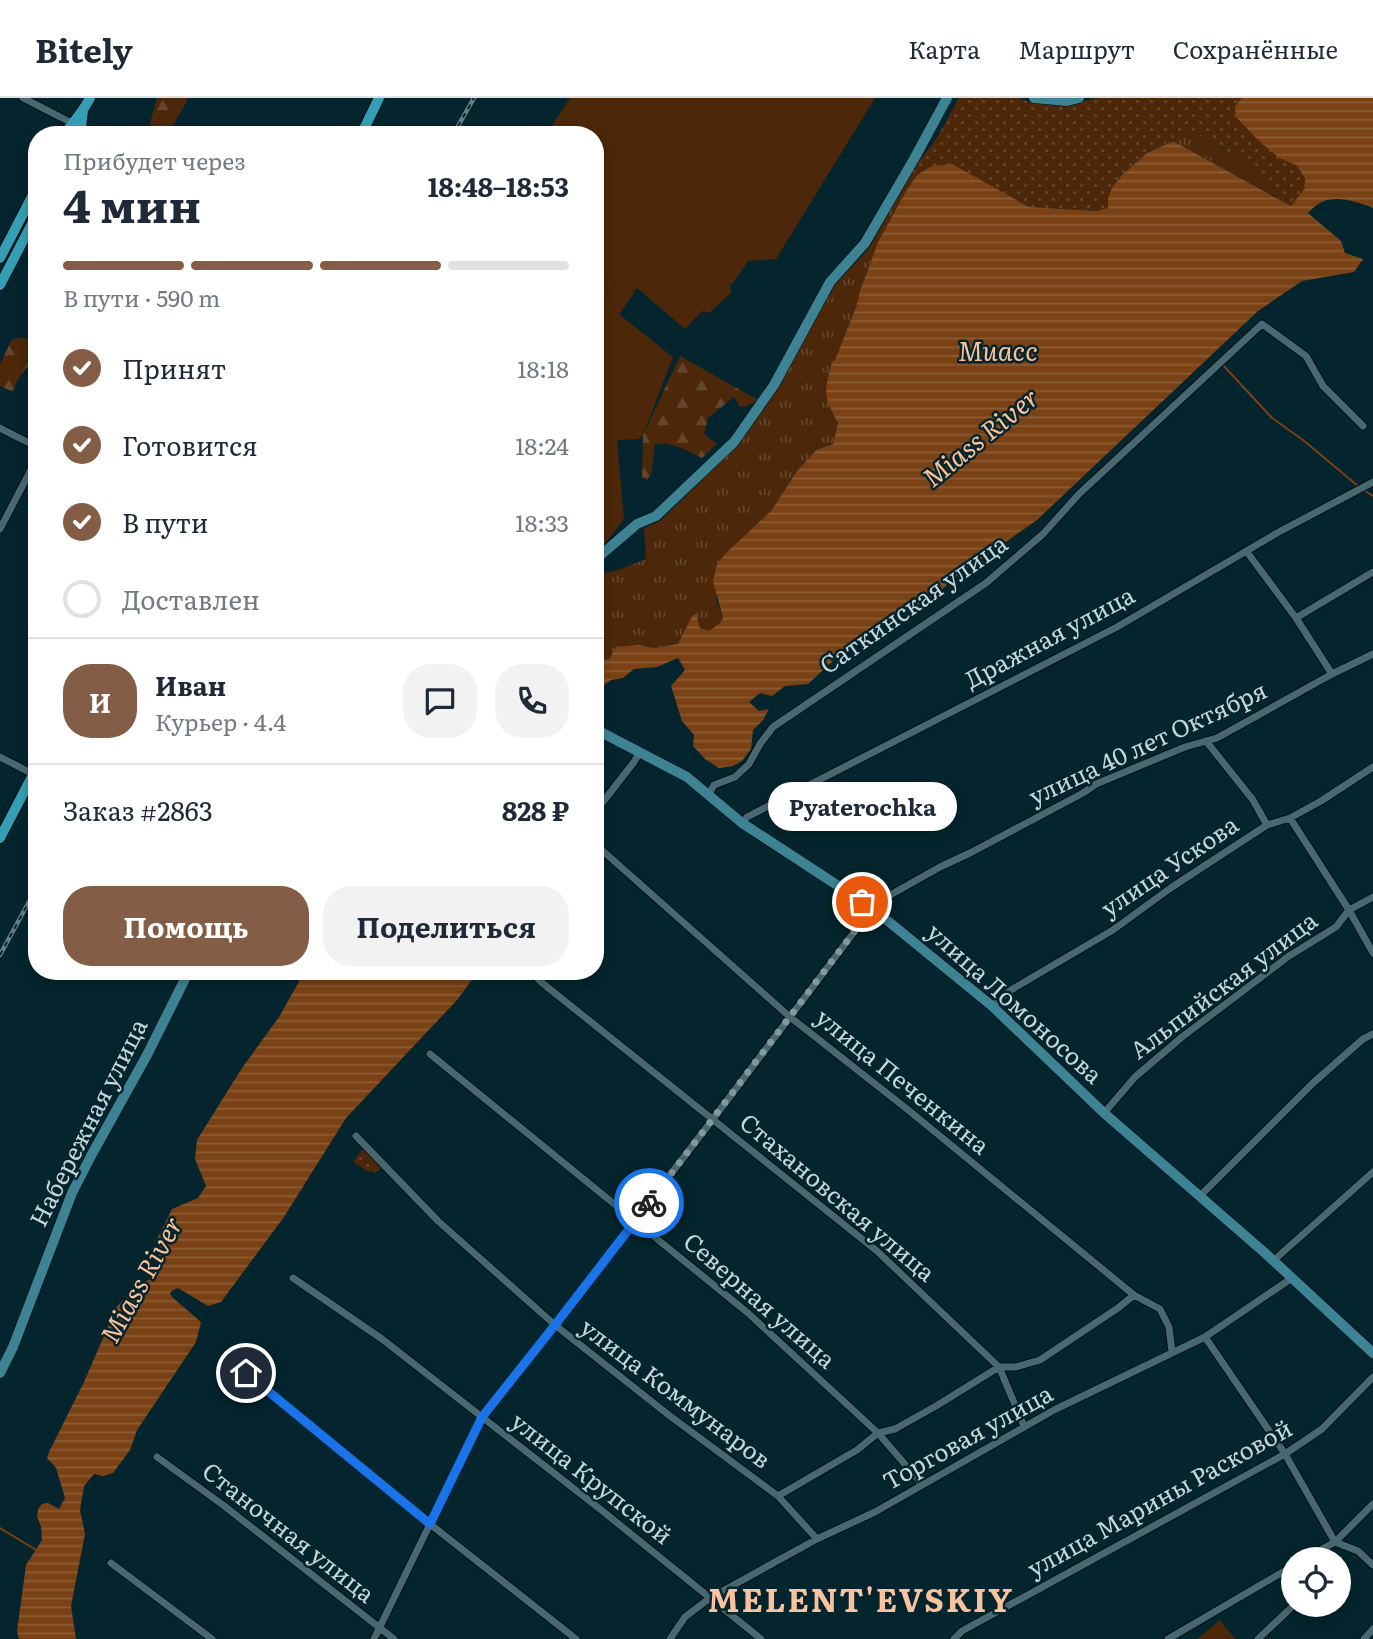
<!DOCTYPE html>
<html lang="ru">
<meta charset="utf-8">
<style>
body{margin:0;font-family:Literata,serif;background:#f2f2f3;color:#1f2937;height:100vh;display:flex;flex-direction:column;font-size:26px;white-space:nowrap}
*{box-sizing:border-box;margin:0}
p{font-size:23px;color:#747a83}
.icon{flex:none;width:38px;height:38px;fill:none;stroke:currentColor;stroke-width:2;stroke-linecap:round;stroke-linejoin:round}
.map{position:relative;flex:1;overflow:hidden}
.side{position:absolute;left:28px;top:28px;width:576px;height:854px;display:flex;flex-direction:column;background:#fff;border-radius:28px;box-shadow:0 4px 10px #0003}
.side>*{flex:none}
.controls{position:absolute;left:1281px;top:1449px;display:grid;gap:14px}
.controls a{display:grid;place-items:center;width:70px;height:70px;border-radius:50%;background:#fff;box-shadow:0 4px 10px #0003;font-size:35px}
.pin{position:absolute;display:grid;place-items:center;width:60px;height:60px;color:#fff;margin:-30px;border:4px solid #fff;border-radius:50%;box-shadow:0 2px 7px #0007}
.courier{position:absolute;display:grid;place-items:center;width:70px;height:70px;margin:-35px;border:5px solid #1a73e8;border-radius:50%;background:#fff;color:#222;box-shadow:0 2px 9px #0007}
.bubble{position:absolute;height:49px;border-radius:24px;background:#fff;box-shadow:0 4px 10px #0003;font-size:23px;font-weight:700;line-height:49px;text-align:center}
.summary em{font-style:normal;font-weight:700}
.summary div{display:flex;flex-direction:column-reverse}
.summary{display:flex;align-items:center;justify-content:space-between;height:119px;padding:0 35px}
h1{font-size:46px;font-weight:700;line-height:52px}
.bar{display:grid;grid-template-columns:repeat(4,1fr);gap:10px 7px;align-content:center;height:84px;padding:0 35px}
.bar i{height:9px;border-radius:5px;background:#e0e1e3}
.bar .on{background:#835d45}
.bar p{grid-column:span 4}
.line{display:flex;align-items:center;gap:18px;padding:0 35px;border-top:2px solid #e0e1e3}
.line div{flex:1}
.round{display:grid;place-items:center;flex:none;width:74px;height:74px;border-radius:28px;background:#f2f2f3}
ol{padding:0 35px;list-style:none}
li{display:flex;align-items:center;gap:21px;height:77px}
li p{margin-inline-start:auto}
li .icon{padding:7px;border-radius:50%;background:#835d45;color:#fff;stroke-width:4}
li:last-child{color:#747a83}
li i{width:38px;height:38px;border:4px solid #e0e1e3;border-radius:50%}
.button{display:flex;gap:14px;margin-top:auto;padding:14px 35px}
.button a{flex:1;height:80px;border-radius:28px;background:#835d45;color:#fff;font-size:28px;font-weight:700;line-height:80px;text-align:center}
.button a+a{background:#f2f2f3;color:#1f2937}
header{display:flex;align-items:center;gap:42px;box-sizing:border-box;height:98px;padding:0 35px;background:#fff;border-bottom:2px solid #e0e1e3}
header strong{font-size:33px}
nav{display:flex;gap:38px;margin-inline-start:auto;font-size:24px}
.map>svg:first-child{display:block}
.grass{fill:url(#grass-tufts)}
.forest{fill:url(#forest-firs)}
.park{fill:url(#park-dots)}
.pitch{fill:#4c2709}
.water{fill:url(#water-rules)}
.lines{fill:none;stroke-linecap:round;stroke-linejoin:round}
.stream{stroke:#7a4114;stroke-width:2}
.street-casing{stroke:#000d13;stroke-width:9}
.secondary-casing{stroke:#000d13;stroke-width:11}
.primary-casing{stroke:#000d13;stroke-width:12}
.street{stroke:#486871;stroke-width:7}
.secondary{stroke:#3e8393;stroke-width:10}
.primary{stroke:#359eb5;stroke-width:10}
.rail-casing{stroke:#667f85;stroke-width:4.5}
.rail{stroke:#04252d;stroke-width:2;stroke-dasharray:5;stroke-linecap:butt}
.done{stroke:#81989e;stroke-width:7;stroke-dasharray:0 12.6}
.route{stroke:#1a73e8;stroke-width:9}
.labels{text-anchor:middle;stroke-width:5;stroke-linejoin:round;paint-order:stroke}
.street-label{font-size:24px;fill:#c5d6db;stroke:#04252d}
.water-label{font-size:26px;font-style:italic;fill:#fec096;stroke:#04252d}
.district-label{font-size:32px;font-weight:bold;letter-spacing:2px;fill:#fac29e;stroke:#04252d}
</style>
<header>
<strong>Bitely</strong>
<nav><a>Карта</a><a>Маршрут</a><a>Сохранённые</a></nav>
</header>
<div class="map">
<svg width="1373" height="1541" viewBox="0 0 1373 1541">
<defs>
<pattern id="grass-tufts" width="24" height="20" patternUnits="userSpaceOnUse" patternTransform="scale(1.75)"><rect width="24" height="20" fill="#4c2709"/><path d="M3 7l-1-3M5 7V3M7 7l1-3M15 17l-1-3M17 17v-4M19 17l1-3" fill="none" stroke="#64462c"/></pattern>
<pattern id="forest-firs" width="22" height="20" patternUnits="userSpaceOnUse" patternTransform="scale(1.75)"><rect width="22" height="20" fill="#4c2709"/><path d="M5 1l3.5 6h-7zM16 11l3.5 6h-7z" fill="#64462c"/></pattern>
<pattern id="park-dots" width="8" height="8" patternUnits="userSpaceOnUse" patternTransform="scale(1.75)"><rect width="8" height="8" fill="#4c2709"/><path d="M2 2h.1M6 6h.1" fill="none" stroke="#64462c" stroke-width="1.8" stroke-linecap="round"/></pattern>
<pattern id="water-rules" width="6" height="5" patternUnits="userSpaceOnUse" patternTransform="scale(1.75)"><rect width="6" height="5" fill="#7a4114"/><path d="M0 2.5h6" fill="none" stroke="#8b5c36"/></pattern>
</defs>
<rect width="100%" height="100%" fill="#04252d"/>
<path class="grass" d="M1191,34C1211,41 1257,69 1269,88C1271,91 1272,95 1274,98L1173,43L1180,37Z
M902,92L906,93L878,144L860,193L856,209L835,262L832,264L829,309L838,325L833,346L816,352L797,373L771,413L727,454L716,501L723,520L720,525L709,533L700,530L695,517L692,518L679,546L654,550L639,547L609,561L595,562V477L619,472L646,461L644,430L660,423L737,348L777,290L835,187L869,150Z"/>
<path class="forest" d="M157,0H187V3L169,34L159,37L150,33V25Z
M595,122L606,166L634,195L610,229L595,184Z
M23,240L37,243V260C25,270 17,279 13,294L0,288V266L12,241Z
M680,258L758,302L747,308L740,309L734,299L708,320L704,336L717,346L702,360C687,353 672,343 655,346L651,377L647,382L642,379L643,337Z"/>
<path class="park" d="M959,0H1019L1032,5L1067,7L1096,0H1242L1235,8L1279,59L1296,67L1305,80V90L1291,108C1285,105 1277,101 1273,96C1268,90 1266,84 1260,78C1245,62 1211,41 1190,34L1147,55L1123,76L1108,100L1109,110L1096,113L1029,109L995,90L917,77L906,93L902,92L911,73L935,43Z
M364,1049L382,1069L377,1074L367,1073L353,1064Z"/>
<path class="pitch" d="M570,0H875L776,161L748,163L734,184L730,187L731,195L709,215L702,213L685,231L637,190L627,201L595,161V37H546Z
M595,168L620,217L673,259L643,337L638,341L617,342L624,421L595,458Z
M1220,1522L1235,1541H1197Z"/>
<path class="water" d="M1242,0H1373V110C1358,104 1337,97 1322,104C1317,106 1312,111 1308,115L1341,143L1345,155L1363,161L1354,174L1302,183L1258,213L1037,422L956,479L940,493L920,506L883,524L834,562L808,586L785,588L772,598L760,595L749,604L759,613L769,611L763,622L753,632L751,651L742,663L733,668L719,670L705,661L693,648L694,637L682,623L671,588L685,572L678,560L657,569L634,571L623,580L611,582L598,592H595V562L609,561L616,549L639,547L654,550L678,546L692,518L696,516L700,530L709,533L720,525L723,520L713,483L717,466L727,454L771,413L797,373L816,352L833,346L838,325C823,298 824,294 832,264L835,262L856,209L860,193L878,144L906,93L917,77L932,68L952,66L1029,109L1096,113L1108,110V100L1112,90L1123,76L1147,55L1173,43L1291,108L1305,90V80L1296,67L1279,60L1257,41L1236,19L1235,8Z
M305,873H478L458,901L346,1020L284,1119L221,1204L208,1208L178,1190L173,1192L170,1195L172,1199L201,1224L196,1244L137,1332L130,1352L113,1375L103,1378L94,1376L84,1388L80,1412L85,1436L71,1508L76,1541H19L17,1533L26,1467L42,1442L41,1429L37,1418L38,1411L42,1406L48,1405L59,1411L65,1400L56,1370L47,1360L49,1354L84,1284L117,1208L142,1184L154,1180L158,1176L160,1167L156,1143L172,1111L198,1100L206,1088L195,1061L197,1042L242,970L279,919Z"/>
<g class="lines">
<path class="stream" d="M1222,266L1272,320L1303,342L1358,388
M1365,393L1373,398
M0,1430L36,1452"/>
<defs>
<path id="street" d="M23,0L72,25
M81,29L96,37
M0,330L37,349
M0,431L37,360
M1247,454L1296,520L1332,576
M1296,520L1373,474
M1206,643L1253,702L1267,727
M0,659L33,676
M709,696L714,687L735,679L749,666L760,646L773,629L986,485L1043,436L1079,396L1262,226L1306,258L1323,288L1363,328
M595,714L634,664L640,654
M1290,720L1349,812L1373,855
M742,725L747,719L1117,529L1277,435L1373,384
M595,746L790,919L907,1011L1134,1197L1160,1211L1169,1229L1172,1254
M530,873L541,884L877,1153L999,1269L1024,1328
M992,908L1011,892L1113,832L1172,789L1267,727L1290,720L1321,703L1373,669
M430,956L748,1215L878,1335L922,1386
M1104,1015L1135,979L1182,939L1289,858L1336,829L1349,812L1373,799
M356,1038L438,1123L555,1227L670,1318L778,1398L817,1441
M1199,1099L1313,985L1363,941L1373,936
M1273,1163L1373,1074
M293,1180L382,1241L600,1411L761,1541
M1205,1239L1285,1356L1335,1444L1358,1453L1373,1467
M238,1261L246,1275L430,1426L576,1541
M157,1359L223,1407L394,1541
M778,1398L857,1352L878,1335L895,1331L936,1308L999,1269H1016L1040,1262L1118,1210L1134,1197
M1304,1461L1335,1444L1373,1406
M111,1465L212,1541
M374,1541L482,1319L555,1227L713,1021L876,805L940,769L972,754L1083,695L1096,686L1185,649L1217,640L1332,576L1373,556
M670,1541L685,1519L710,1500L817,1441L875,1414L1054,1312L1205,1239L1292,1180
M954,1541L962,1533L1285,1356L1322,1331L1373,1279
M1168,1541L1293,1468
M1258,1541L1294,1507
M1364,1541L1373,1531"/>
<path id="secondary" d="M1034,0L1067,3L1079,0
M595,462L637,426L656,418L734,344L774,287L830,184L865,145L914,61L947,0
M595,631L687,679L742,725L872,810L992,908L1104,1015L1265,1155L1373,1255
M0,1275L13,1249L72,1095L92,1056L147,957L189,873"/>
<path id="primary" d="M64,37C73,24 83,14 90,0
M77,37L81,29L83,13
M361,37L379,0
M0,160L37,89
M0,187L37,116
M0,740L37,669"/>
</defs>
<use href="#street" class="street-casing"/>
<use href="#secondary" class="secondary-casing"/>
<use href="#primary" class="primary-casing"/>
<use href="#street" class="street"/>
<use href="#secondary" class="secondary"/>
<use href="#primary" class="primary"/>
<defs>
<path id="rail" d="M453,37L474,0
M0,857L37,789"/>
</defs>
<use href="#rail" class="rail-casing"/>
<use href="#rail" class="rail"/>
</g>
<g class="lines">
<path class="done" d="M649,1105L872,810L862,804"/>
<path class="route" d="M246,1275L430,1426L482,1319L555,1227L649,1105"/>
</g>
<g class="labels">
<g class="street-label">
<text transform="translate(914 507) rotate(-35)" y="8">Саткинская улица</text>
<text transform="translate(1050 540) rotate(-28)" y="8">Дражная улица</text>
<text transform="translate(1148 646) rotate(-25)" y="8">улица 40 лет Октября</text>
<text transform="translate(1170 769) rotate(-34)" y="8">улица Ускова</text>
<text transform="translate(1224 888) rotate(-37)" y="8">Альпийская улица</text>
<text transform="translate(1014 906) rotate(42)" y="8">улица Ломоносова</text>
<text transform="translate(902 984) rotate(39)" y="8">улица Печенкина</text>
<text transform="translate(89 1025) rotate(-63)" y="8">Набережная улица</text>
<text transform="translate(837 1100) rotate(40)" y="8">Стахановская улица</text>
<text transform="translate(759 1203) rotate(41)" y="8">Северная улица</text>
<text transform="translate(675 1296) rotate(37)" y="8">улица Коммунаров</text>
<text transform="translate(968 1340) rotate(-29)" y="8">Торговая улица</text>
<text transform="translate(591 1381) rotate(38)" y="8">улица Крупской</text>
<text transform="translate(1160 1401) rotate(-29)" y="8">улица Марины Расковой</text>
<text transform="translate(288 1435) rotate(38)" y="8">Станочная улица</text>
</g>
<g class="water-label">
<text x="998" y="263">Миасс</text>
<text transform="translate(981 340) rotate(-39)" y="9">Miass River</text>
<text transform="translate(142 1182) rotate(-61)" y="9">Miass River</text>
</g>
<g class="district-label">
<text x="861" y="1514">MELENT'EVSKIY</text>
</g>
</g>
</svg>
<div class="controls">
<a><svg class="icon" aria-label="locate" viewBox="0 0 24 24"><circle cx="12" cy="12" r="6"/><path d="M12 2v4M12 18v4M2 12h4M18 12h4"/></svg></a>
</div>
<div class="pin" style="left:862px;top:804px;background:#ea580c"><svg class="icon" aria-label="bag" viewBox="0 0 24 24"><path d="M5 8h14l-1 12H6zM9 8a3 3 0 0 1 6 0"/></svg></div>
<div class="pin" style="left:246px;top:1275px;background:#1f2937"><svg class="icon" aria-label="home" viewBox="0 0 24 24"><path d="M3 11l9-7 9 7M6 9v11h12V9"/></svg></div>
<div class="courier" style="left:649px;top:1105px"><svg class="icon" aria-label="bike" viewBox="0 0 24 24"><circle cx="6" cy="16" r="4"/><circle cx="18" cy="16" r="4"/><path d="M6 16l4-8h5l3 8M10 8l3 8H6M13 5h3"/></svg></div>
<div class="bubble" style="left:768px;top:684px;width:189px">Pyaterochka</div>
<section class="side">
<div class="summary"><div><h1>4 мин</h1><p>Прибудет через</p></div><em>18:48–18:53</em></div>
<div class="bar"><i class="on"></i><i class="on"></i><i class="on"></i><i></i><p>В пути · 590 m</p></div>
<ol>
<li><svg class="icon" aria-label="check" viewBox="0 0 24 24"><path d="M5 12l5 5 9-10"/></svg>Принят<p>18:18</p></li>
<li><svg class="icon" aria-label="check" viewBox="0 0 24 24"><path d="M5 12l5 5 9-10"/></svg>Готовится<p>18:24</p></li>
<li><svg class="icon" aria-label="check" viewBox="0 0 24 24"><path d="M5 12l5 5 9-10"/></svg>В пути<p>18:33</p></li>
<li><i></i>Доставлен</li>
</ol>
<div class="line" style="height:126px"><b class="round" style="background:#835d45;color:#fff">И</b><div><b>Иван</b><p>Курьер · 4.4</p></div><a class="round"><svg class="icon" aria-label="chat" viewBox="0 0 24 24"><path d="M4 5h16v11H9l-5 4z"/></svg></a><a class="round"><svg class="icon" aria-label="phone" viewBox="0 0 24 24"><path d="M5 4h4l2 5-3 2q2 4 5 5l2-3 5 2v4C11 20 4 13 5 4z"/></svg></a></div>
<div class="line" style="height:91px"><div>Заказ #2863</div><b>828 ₽</b></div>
<div class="button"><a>Помощь</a><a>Поделиться</a></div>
</section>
</div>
